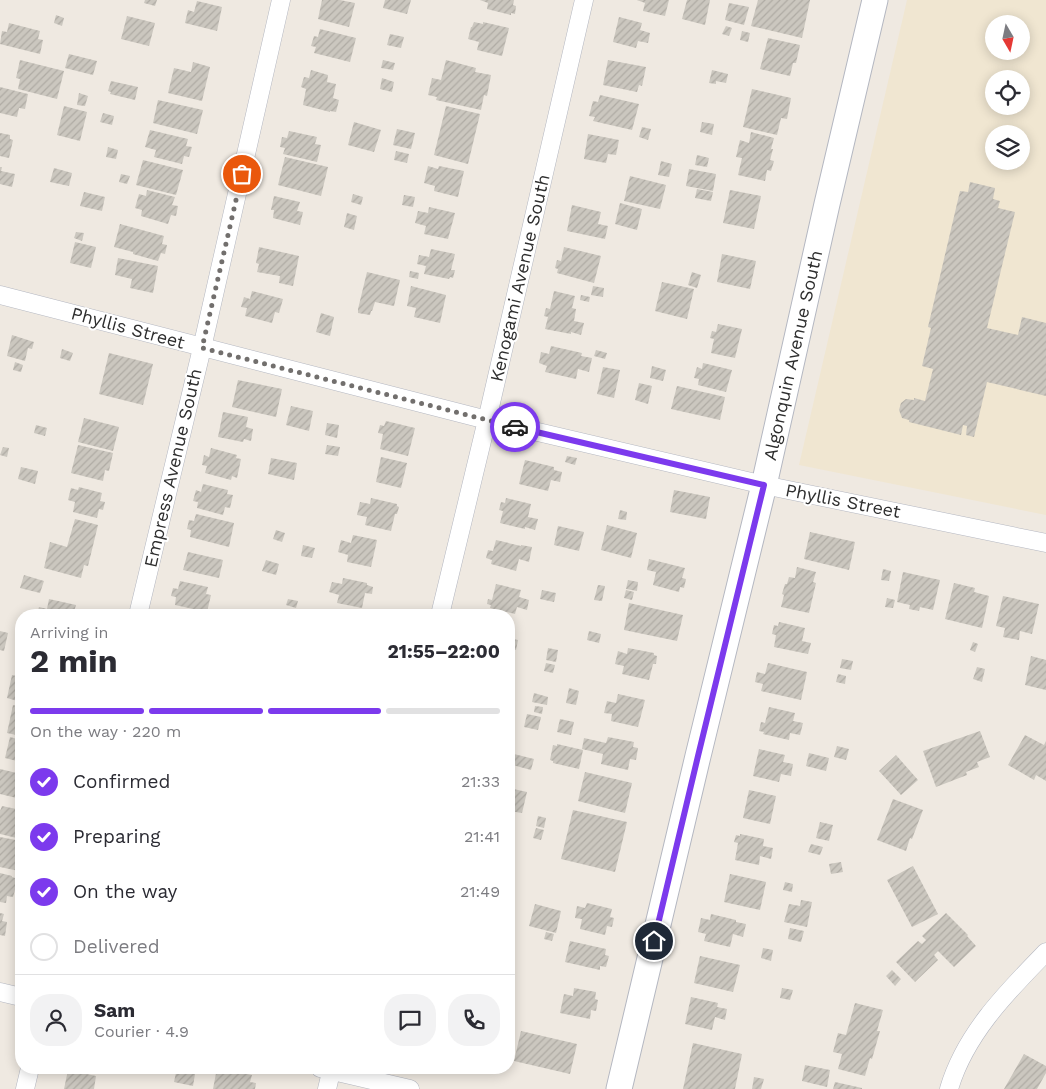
<!DOCTYPE html>
<meta charset="utf-8">
<style>
body{margin:0;font-family:"Work Sans",sans-serif;background:#f2f2f3;color:#2b2b33;height:100vh;display:flex;flex-direction:column;font-size:19px;white-space:nowrap}
*{box-sizing:border-box;margin:0}
p{font-size:16px;color:#7c7c81}
.icon{flex:none;width:28px;height:28px;fill:none;stroke:currentColor;stroke-width:2;stroke-linecap:round;stroke-linejoin:round}
.map{position:relative;flex:1;overflow:hidden}
.details{position:absolute;left:15px;top:609px;width:500px;height:465px;display:flex;flex-direction:column;background:#fff;border-radius:20px;box-shadow:0 2px 12px #0003}
.details>*{flex:none}
.needle{width:32px;rotate:171deg}
.tools{position:absolute;left:985px;top:15px;display:grid;gap:10px}
.tools a{display:grid;place-items:center;width:45px;height:45px;border-radius:50%;background:#fff;box-shadow:0 2px 12px #0003;font-size:25px}
.pin{position:absolute;display:grid;place-items:center;width:42px;height:42px;color:#fff;margin:-21px;border:2px solid #fff;border-radius:50%;box-shadow:0 1px 5px #0007}
.courier{position:absolute;display:grid;place-items:center;width:50px;height:50px;margin:-25px;border:4px solid #7c3aed;border-radius:50%;background:#fff;color:#222;box-shadow:0 1px 6px #0007}
.overview em{font-style:normal;font-weight:700}
.overview div{display:flex;flex-direction:column-reverse}
.overview{display:flex;align-items:center;justify-content:space-between;height:85px;padding:0 15px}
h1{font-size:32px;font-weight:700;line-height:38px}
.bar{display:grid;grid-template-columns:repeat(4,1fr);gap:8px 5px;align-content:center;height:60px;padding:0 15px}
.bar i{height:6px;border-radius:4px;background:#e1e1e2}
.bar .on{background:#7c3aed}
.bar p{grid-column:span 4}
.line{display:flex;align-items:center;gap:12px;padding:0 15px;border-top:1px solid #e1e1e2}
.line div{flex:1}
.round{display:grid;place-items:center;flex:none;width:52px;height:52px;border-radius:20px;background:#f2f2f3}
ol{padding:0 15px;list-style:none}
li{display:flex;align-items:center;gap:15px;height:55px}
li p{margin-inline-start:auto}
li .icon{padding:5px;border-radius:50%;background:#7c3aed;color:#fff;stroke-width:4}
li:last-child{color:#7c7c81}
li i{width:28px;height:28px;border:2px solid #e1e1e2;border-radius:50%}
.map>svg:first-child{display:block}
.education{fill:#f0e6d1;fill-rule:evenodd}
.building{fill:url(#building-hatch)}
.lines{fill:none;stroke-linecap:round;stroke-linejoin:round}
.street-casing{stroke:#b4b7c1;stroke-width:19}
.secondary-casing{stroke:#b4b7c1;stroke-width:27}
.street{stroke:#fff;stroke-width:18}
.secondary{stroke:#fff;stroke-width:25}
.done{stroke:#726f6d;stroke-width:5;stroke-dasharray:0 9}
.route{stroke:#7c3aed;stroke-width:6}
.labels{text-anchor:middle;stroke-width:4;stroke-linejoin:round;paint-order:stroke}
.street-label{font-size:18px;fill:#2e2e2e;stroke:#fff}
</style>
<div class="map">
<svg width="1046" height="1089" viewBox="0 0 1046 1089">
<defs>
<pattern id="building-hatch" width="6" height="6" patternUnits="userSpaceOnUse" patternTransform="scale(1.25)"><rect width="6" height="6" fill="#cbc7bf"/><path d="M-1 1l2-2M0 6l6-6M5 7l2-2" fill="none" stroke="#afaba4"/></pattern>
</defs>
<rect width="100%" height="100%" fill="#efe9e1"/>
<path class="education" d="M907,0H1046V515L799,465ZM994,24H1021V51H994ZM994,79H1021V106H994ZM994,134H1021V161H994Z"/>
<path class="building" d="M145,0H157L155,6L144,3Z
M322,0H340L355,3L349,27L318,19Z
M385,0H411L407,14L383,8Z
M480,0H514L513,5L516,6L515,14L511,13V15L487,9L488,3Z
M637,0H669L665,16L643,11L645,3Z
M687,0H710L705,25L682,19Z
M758,0H810L802,38L751,26Z
M197,1L222,7L217,31L185,23L188,10L194,12Z
M729,3L749,7L744,25L725,20Z
M56,15L64,18L62,26L54,23Z
M127,16L155,23L149,46L121,39Z
M619,17L642,23L640,30L650,33L648,43L638,41L636,48L613,42Z
M474,22L483,24V22L509,28L502,56L477,50L479,42L468,39L471,27H472Z
M9,23L40,31L38,39L43,40L40,54L0,44L2,31L7,32Z
M726,26L732,28L729,36L722,34Z
M320,29L356,38L350,62L314,53L316,47L311,46L314,36L318,37Z
M742,31L750,33L748,42L740,40Z
M390,34L404,37L401,48L387,45Z
M768,38L800,45L796,63H793L790,76L760,69Z
M69,54L97,61L93,75L65,68Z
M20,60L64,71L57,99L18,89L20,79L16,78Z
M383,60L395,63L393,70L381,68Z
M446,60L476,68L475,72L491,75L487,96L484,95L481,110L436,100L437,97L428,95L432,78L441,80Z
M608,60L646,67L642,86L639,85L637,92L603,85Z
M193,62L210,67L202,101L168,93L174,68L191,72Z
M311,70L328,75L327,82L336,84L333,98L339,100L336,112L330,111V112L303,105L306,89L301,87L304,77L309,78Z
M712,70L728,74L726,83L716,81V84L709,83Z
M382,78L394,82L392,92L380,89Z
M111,81L138,87L135,100L110,94L111,92L108,91Z
M0,87L28,94L25,109L19,108L17,117L0,113Z
M752,89L791,98L787,119L781,118L777,135L743,127Z
M79,93L88,96L85,106L77,105Z
M600,95L639,104L632,130L593,121L595,117L589,116L593,101L598,102Z
M158,100L203,110L197,134L153,123Z
M64,106L87,112L80,141L57,135Z
M446,106L480,114L468,164L434,155Z
M103,113L114,116L112,125L100,122Z
M354,122L381,130L374,152L348,145Z
M702,122L714,124L712,135L700,132Z
M642,127L651,129L648,140L639,137Z
M397,129L415,133L411,149L393,145Z
M150,130L188,139L186,146L192,147L189,157L184,156L182,164L154,157L156,150L145,147Z
M289,131L317,137L315,144L321,145L317,162L283,154L285,148L280,147L282,137L287,138Z
M751,132L774,138L771,149H773L770,160L774,161L771,171L767,170L765,181L738,175L742,158L736,157L740,140L749,143Z
M0,133L10,135V139L13,140L9,158L0,156Z
M588,134L619,140L616,155L608,154L606,163L584,159Z
M108,147L118,150L116,159L106,157Z
M396,151L409,154L407,163L394,160Z
M697,155L709,158L707,167L695,165Z
M285,157L328,167L321,196L278,185Z
M143,160L183,170L176,195L136,185Z
M661,161L672,164L669,177L658,175Z
M428,166L438,169L439,166L464,171L458,197L434,191L435,186L424,183Z
M0,167H2L1,171L15,174L12,187L0,184Z
M54,168L72,173L69,186L50,182Z
M689,169L716,174L713,191L686,186Z
M121,174L130,176L127,184L119,182Z
M630,176L666,185L660,209L624,201Z
M970,182L995,188L993,199L1000,201L998,208L1015,212L987,328L1018,335L1022,317L1046,323V396L987,382L974,437L966,435L967,426L963,425L961,435L909,422V420L902,418L899,410L901,403L906,399L914,400V398L925,401L933,369L922,366L931,328L928,327L960,191L968,192Z
M697,189L713,192L711,201L695,198Z
M147,190L175,197L172,205L178,206L176,216L171,215L168,224L141,216L142,210L135,208L139,194L146,196Z
M730,190L761,196L754,229L723,223Z
M84,192L105,197L102,211L80,206Z
M353,194L363,197L361,205L351,202Z
M404,195L415,197L413,207L402,205Z
M274,196L300,202L297,211L303,212L300,225L273,218L274,210H271Z
M620,203L642,209L637,230L615,224Z
M572,205L601,212L598,224L608,226L605,239L567,231Z
M429,207L455,213L448,239L424,234L426,226L415,223L418,211L428,213Z
M347,213L357,216L354,230L344,227Z
M120,224L164,236L162,244L167,245L165,254L161,253L158,261L133,254V252L114,247Z
M76,232L84,233L82,241L74,238Z
M75,242L96,247L91,268L70,263Z
M259,247L299,256L293,286L279,283L280,276L257,272L259,264L256,263Z
M564,247L601,256L594,283L557,273L558,269L555,268L557,260L561,261Z
M431,249L455,254L451,270H455L453,278L450,277L449,279L424,274L426,266L417,264L419,255L429,257Z
M722,254L756,261L750,289L717,282Z
M118,258L158,266L153,293L130,288L132,279L115,275Z
M410,271L419,273L418,279L409,277Z
M367,272L400,280L394,306L375,302L372,311H371L370,315L358,313V309Z
M692,272L701,275L697,288L688,285Z
M662,282L694,289L687,319L655,311Z
M411,286L446,295L440,323L414,317L416,308L407,306Z
M593,286L604,288L603,297L591,295Z
M252,291L283,299L279,313L275,312L272,323L245,316L247,308L241,307L244,297L250,299Z
M554,291L575,296L572,308L576,309L574,321L584,323L581,335L571,332V334L545,329L548,317L544,316L546,308L550,309Z
M581,295L590,297L589,302L580,300Z
M321,313L334,317L330,336L316,332Z
M718,324L742,329L735,358L711,353L714,339L710,338L712,331L716,332Z
M12,335L34,342L32,349L28,348L25,361L7,356Z
M551,346L582,353L581,356L592,358L589,372L578,369L576,379L545,372L547,366L539,363L541,352L549,354Z
M62,349L73,353L70,361L60,358Z
M596,350L607,353L605,359L594,356Z
M109,353L153,364L143,405L99,394Z
M15,362L23,365L21,372L13,370Z
M703,363L732,370L726,392L698,385L699,379L694,378L697,367L702,369Z
M652,366L666,370L663,381L650,378Z
M603,367L620,370L614,398L597,394Z
M238,380L282,389L276,417L232,407Z
M639,383L652,386L648,404L635,400Z
M677,386L725,397L720,420L671,409Z
M291,406L313,411L309,431L286,425Z
M223,412L248,417L246,427L253,429L251,441L244,439L243,442L218,437Z
M84,418L119,427L113,451L78,442Z
M386,421L415,428L408,456L380,449L383,434L378,433L380,425L384,426Z
M327,423L339,425L337,438L325,435Z
M36,425L47,428L45,436L34,433Z
M78,445L113,453L109,471L105,470L103,481L71,473Z
M327,445L340,447L338,456L325,454Z
M3,447L9,448L7,457L0,455Z
M211,448L237,455L236,458L241,459L237,478L232,476L231,480L205,473L207,466L202,465L204,455L209,457Z
M567,456L577,458L575,465L565,462Z
M381,457L407,463L401,488L376,482Z
M271,458L297,463L294,480L268,474Z
M525,460L554,467V470L562,472L560,482L551,480L548,491L519,484Z
M21,467L38,471L35,484L18,479Z
M203,484L228,490L227,494L233,495L230,508L225,507L223,515L197,508L198,502L193,501L196,490L201,492Z
M79,487L102,493L100,501L105,502L103,510L99,509L97,518L73,512L75,502L68,500L71,488L78,490Z
M674,490L710,497L706,519L670,512Z
M371,498L397,504V506L399,507L397,514H395L391,531L365,525L367,517L357,515L360,502L370,504Z
M506,498L531,504L528,517L538,519L535,530L525,527V529L500,523L503,511L499,510L501,502L505,503Z
M620,510L627,512L626,520L618,519Z
M196,514L234,523L229,547L190,537L191,530L187,529L189,520L194,521Z
M75,519L98,525L88,566L84,565L81,578L44,568L50,542L67,547Z
M607,525L637,533L631,558L601,550Z
M558,526L584,532L579,551L554,545Z
M276,530L285,533L282,542L273,539Z
M810,532L855,542L849,570L804,559Z
M353,535L377,540L371,567L347,562L348,555L338,552L341,540L351,543Z
M496,540L521,546V545L532,547L529,562L519,559L516,571L491,564L492,560L486,558L488,550L493,551Z
M303,545L315,548L312,558L301,556Z
M188,552L223,560L219,578L183,570Z
M649,559L685,568L682,578L686,579L684,588L680,587L679,592L653,585L656,572L647,570Z
M266,560L279,564L276,575L262,571Z
M797,567L816,572L813,582L816,583L809,613L781,607L784,595L782,594L785,584H787L789,577L795,578Z
M883,569L891,571L889,581L881,580Z
M903,572L940,580L933,610L920,607L919,611L909,609L910,605L897,602Z
M24,575L44,581L40,593L20,588Z
M343,578L367,583V585L373,587L372,594L365,593L362,608L337,603L339,595L329,592L332,582L342,584Z
M628,580L638,582L637,591L626,589Z
M180,581L208,587L206,594L211,595L207,612L175,605L176,597L171,596L173,588L178,589Z
M954,583L975,588L974,592L989,596L982,628L945,619Z
M496,584L521,590L519,597L529,600L527,610L517,607L515,614L490,608L491,605L487,604L488,599L492,600Z
M598,585L605,586L602,601L594,600Z
M542,590L556,593L554,602L540,599Z
M626,590L634,592L632,600L624,598Z
M1003,596L1039,604L1032,634L1020,631L1019,640L1003,637L1005,628L996,626Z
M887,598L895,600L893,608L885,607Z
M49,599L76,605L73,615H37L39,607L47,609Z
M288,599L298,601L296,608L286,605Z
M629,603L683,615L677,641L624,630Z
M177,612L188,614V615H176Z
M779,622L805,628L802,641L811,643L808,654L774,647L776,635L772,634L774,625L778,626Z
M509,629L515,631L513,639L518,640L516,650L509,648Z
M0,631L8,633L4,651L0,650Z
M589,631L601,634L599,643L587,640Z
M973,642L978,644L975,652L970,650Z
M548,648L558,650L556,662L546,660Z
M628,648L654,653V655L657,656L656,664H653L649,680L622,674L624,666L615,664L618,651L627,654Z
M1031,656L1046,660V690L1025,685Z
M842,659L853,661L851,670L840,668Z
M546,663L555,665L553,673L544,671Z
M768,663L807,672L801,700L761,691L763,684L755,682L757,672L765,674Z
M977,667L985,669L982,682L973,679Z
M838,674L846,676L845,684L836,682Z
M12,675L21,677V702L7,698Z
M569,688L579,691L576,705L566,703Z
M534,693L548,697L547,705L532,702Z
M618,694L645,700L638,727L611,721L612,714L604,713L607,701L616,703Z
M13,705L21,707V736L7,733Z
M535,706L543,707L542,714L534,712Z
M769,707L795,713L793,721L803,723L800,735L790,733L789,740L763,734L764,732L759,731L761,722L765,723Z
M527,714L541,717L538,730L524,727Z
M560,719L574,722L571,735L557,732Z
M980,731L990,757L977,762L979,767L966,772L967,775L936,787L923,751Z
M1025,735L1044,745L1046,741V781L1036,775L1034,780L1008,765Z
M10,737L21,740V762L5,758Z
M608,737L634,742L633,747L638,748L636,760L630,759L628,770L601,764L603,754L582,749L584,738L606,743Z
M557,744L583,750L579,769L553,763V761L550,760L553,745L557,746Z
M837,746L849,749L846,760L834,757Z
M759,749L785,755L783,762L793,764L791,776L781,774L779,782L753,776Z
M510,753L534,759L531,770L509,764Z
M809,753L829,758L826,771L806,766Z
M896,755L918,780L901,795L879,771Z
M0,769L21,774V799L0,794Z
M585,772L632,783L625,813L578,801Z
M509,788L527,792L522,813L509,811Z
M749,790L776,796L770,824L743,818Z
M893,799L923,810L912,839L910,838L906,851L877,840Z
M2,806L21,810V839L0,834V811Z
M573,810L627,822L615,872L561,859Z
M538,816L546,818L544,828L536,826Z
M820,822L833,825L829,841L816,838Z
M536,828L544,830L541,840L533,838Z
M740,834L764,839L763,846L773,848L771,859L760,856L759,865L735,860L738,843L734,842L736,835L740,836Z
M0,837L21,841V859L19,871L0,867Z
M811,844L823,847L820,855L808,852Z
M841,862L843,872L831,874L829,864Z
M913,866L938,914L912,927L887,880Z
M0,873L12,876V877L18,879L13,897L7,896L6,903L0,902Z
M730,874L766,882L760,910L724,902Z
M785,882L793,884L792,892L783,890Z
M801,900L812,902L807,927L784,922L789,904L800,906Z
M587,903L612,909L610,917L614,918L612,927L607,926L605,935L580,929L582,919L575,918L577,906L585,908Z
M535,904L561,911L556,933L529,926Z
M0,913L4,914L2,921L7,922L5,936L0,935Z
M946,913L968,935L967,936L976,946L954,967L938,951L934,955L938,960L915,982L896,962L918,941L922,944L926,940L922,936Z
M711,914L736,920V922L746,924L743,937L733,934L730,947L704,941L706,934L698,932L701,918L710,920Z
M790,928L804,931L801,942L788,939Z
M546,932L554,934L552,941L544,939Z
M570,941L606,949L605,955L609,956L606,967L600,966V970L565,962Z
M763,948L773,950L771,961L761,958Z
M700,956L740,965L733,992L694,983Z
M892,970L901,979L895,986L886,976Z
M574,988L596,992L595,999L598,1000L596,1011L591,1010L590,1019L560,1013L564,994L573,996Z
M782,988L793,990L790,1000L780,998Z
M691,997L718,1003L717,1007L727,1009L725,1020L715,1017L712,1030L685,1024Z
M855,1003L883,1010L877,1031H880L872,1059L870,1058L865,1076L838,1069L842,1054L833,1052L838,1033L846,1035Z
M521,1031L577,1044L570,1074L514,1061Z
M693,1043L742,1054L735,1089H683Z
M1024,1054L1046,1066V1073L1037,1089H1004Z
M805,1065L830,1070L827,1087L802,1081Z
M114,1068H124L123,1072L113,1070Z
M177,1068H196L193,1086L174,1082Z
M217,1068L252,1075L250,1082L256,1083L255,1089H213Z
M68,1070L96,1076L94,1089H64Z
M754,1077L764,1079L761,1089H752Z
M835,1082L862,1088V1089H833Z"/>
<g class="lines">
<defs>
<path id="street" d="M0,295L487,420L764,485L1046,543
M138,615L202,348L281,0
M440,615L487,420L584,0
M0,992L21,997
M320,1068L410,1089
M25,1089L30,1068
M327,1089L332,1068
M949,1089C965,1034 1007,992 1046,952"/>
<g id="secondary">
<path id="s1" d="M619,1089L698,756L764,485L827,204L875,0"/>
</g>
</defs>
<use href="#street" class="street-casing"/>
<use href="#secondary" class="secondary-casing"/>
<use href="#street" class="street"/>
<use href="#secondary" class="secondary"/>
</g>
<g class="lines">
<path class="done" d="M242,174L202,348L515,427"/>
<path class="route" d="M515,427L764,485L698,756L654,941"/>
</g>
<g class="labels">
<g class="street-label">
<text transform="translate(520 278) rotate(-77)" y="6">Kenogami Avenue South</text>
<text transform="translate(128 328) rotate(15)" y="6">Phyllis Street</text>
<text dy="6" stroke="none"><textPath href="#s1" startOffset="754">Algonquin Avenue South</textPath></text>
<text transform="translate(173 468) rotate(-77)" y="6">Empress Avenue South</text>
<text transform="translate(843 501) rotate(11)" y="6">Phyllis Street</text>
</g>
</g>
</svg>
<div class="tools">
<a><svg class="needle" viewBox="-14 -14 28 28"><path d="M0-13l5 13h-10z" fill="#e53935"/><path d="M0 13l5-13h-10z" fill="#7c7c81"/></svg></a>
<a><svg class="icon" aria-label="locate" viewBox="0 0 24 24"><circle cx="12" cy="12" r="6"/><path d="M12 2v4M12 18v4M2 12h4M18 12h4"/></svg></a>
<a><svg class="icon" aria-label="layers" viewBox="0 0 24 24"><path d="M12 4l9 5-9 5-9-5zM3 14l9 5 9-5"/></svg></a>
</div>
<div class="pin" style="left:242px;top:174px;background:#ea580c"><svg class="icon" aria-label="bag" viewBox="0 0 24 24"><path d="M5 8h14l-1 12H6zM9 8a3 3 0 0 1 6 0"/></svg></div>
<div class="pin" style="left:654px;top:941px;background:#1f2937"><svg class="icon" aria-label="home" viewBox="0 0 24 24"><path d="M3 11l9-7 9 7M6 9v11h12V9"/></svg></div>
<div class="courier" style="left:515px;top:427px"><svg class="icon" aria-label="car" viewBox="0 0 24 24"><path d="M5 17H2v-5l4-1 3-4h7l3 4 3 1v5h-3M9 17h6M6 11h13"/><circle cx="7" cy="17" r="2"/><circle cx="17" cy="17" r="2"/></svg></div>
<section class="details">
<div class="overview"><div><h1>2 min</h1><p>Arriving in</p></div><em>21:55–22:00</em></div>
<div class="bar"><i class="on"></i><i class="on"></i><i class="on"></i><i></i><p>On the way · 220 m</p></div>
<ol>
<li><svg class="icon" aria-label="check" viewBox="0 0 24 24"><path d="M5 12l5 5 9-10"/></svg>Confirmed<p>21:33</p></li>
<li><svg class="icon" aria-label="check" viewBox="0 0 24 24"><path d="M5 12l5 5 9-10"/></svg>Preparing<p>21:41</p></li>
<li><svg class="icon" aria-label="check" viewBox="0 0 24 24"><path d="M5 12l5 5 9-10"/></svg>On the way<p>21:49</p></li>
<li><i></i>Delivered</li>
</ol>
<div class="line" style="height:90px"><a class="round"><svg class="icon" aria-label="person" viewBox="0 0 24 24"><circle cx="12" cy="8" r="4"/><path d="M4 21q1-7 8-7t8 7"/></svg></a><div><b>Sam</b><p>Courier · 4.9</p></div><a class="round"><svg class="icon" aria-label="chat" viewBox="0 0 24 24"><path d="M4 5h16v11H9l-5 4z"/></svg></a><a class="round"><svg class="icon" aria-label="phone" viewBox="0 0 24 24"><path d="M5 4h4l2 5-3 2q2 4 5 5l2-3 5 2v4C11 20 4 13 5 4z"/></svg></a></div>
</section>
</div>
